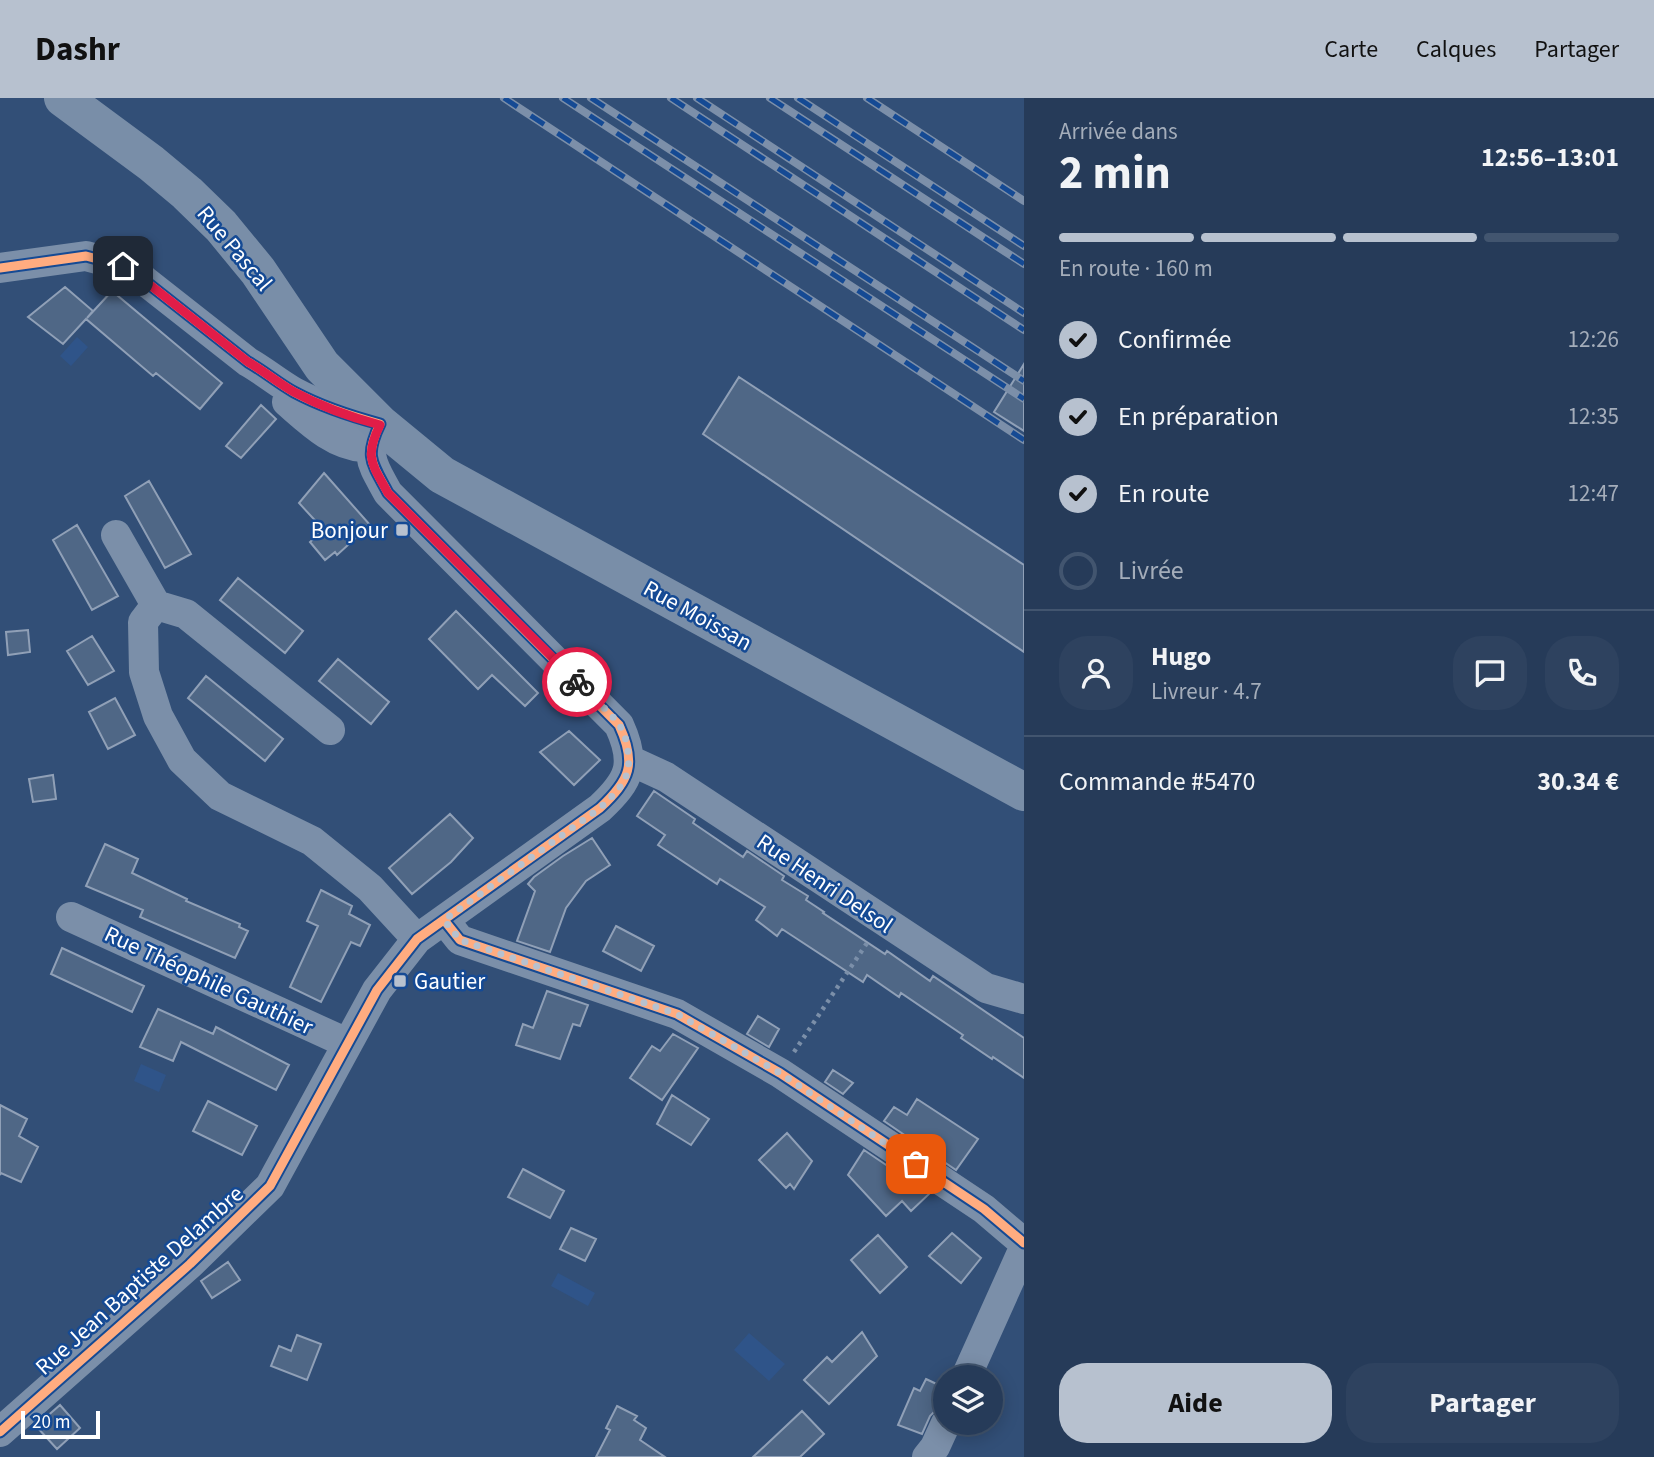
<!DOCTYPE html>
<html lang="fr">
<meta charset="utf-8">
<style>
body{margin:0;font-family:"Source Sans 3",sans-serif;background:#2e425f;color:#f1f3f6;height:100vh;display:flex;flex-direction:column;font-size:26px;white-space:nowrap}
*{box-sizing:border-box;margin:0}
p{font-size:23px;color:#a4adba}
.icon{flex:none;width:38px;height:38px;fill:none;stroke:currentColor;stroke-width:2;stroke-linecap:round;stroke-linejoin:round}
.map{position:relative;flex:1;overflow:hidden}
.panel{display:flex;flex-direction:column;background:#263b59;width:630px}
.panel>*{flex:none}
.controls{position:absolute;left:933px;top:1267px;display:grid;gap:14px}
.controls a{display:grid;place-items:center;width:70px;height:70px;border-radius:50%;background:#263b59;box-shadow:0 4px 18px #0003,0 0 0 2px #42556f;font-size:35px}
.scale{position:absolute;left:21px;bottom:18px;width:79px;box-sizing:border-box;padding-left:7px;border:4px solid #fff;border-top:0;font-size:19px;line-height:24px;white-space:nowrap;color:#fff;-webkit-text-stroke:5px #154a94;paint-order:stroke}
.pin{position:absolute;display:grid;place-items:center;width:60px;height:60px;color:#fff;margin:-30px;border-radius:14px;box-shadow:0 4px 10px #0006}
.courier{position:absolute;display:grid;place-items:center;width:70px;height:70px;margin:-35px;border:5px solid #e11d48;border-radius:50%;background:#fff;color:#222;box-shadow:0 2px 9px #0007}
.overview em{font-style:normal;font-weight:700}
.overview div{display:flex;flex-direction:column-reverse}
.overview{display:flex;align-items:center;justify-content:space-between;height:119px;padding:0 35px}
h1{font-size:46px;font-weight:700;line-height:52px}
.bar{display:grid;grid-template-columns:repeat(4,1fr);gap:10px 7px;align-content:center;height:84px;padding:0 35px}
.bar i{height:9px;border-radius:5px;background:#42556f}
.bar .current{background:#b7c1cf}
.bar p{grid-column:span 4}
.line{display:flex;align-items:center;gap:18px;padding:0 35px;border-top:2px solid #42556f}
.line div{flex:1}
.round{display:grid;place-items:center;flex:none;width:74px;height:74px;border-radius:28px;background:#2e425f}
ol{padding:0 35px;list-style:none}
li{display:flex;align-items:center;gap:21px;height:77px}
li p{margin-inline-start:auto}
li .icon{padding:7px;border-radius:50%;background:#b7c1cf;color:#111;stroke-width:4}
li:last-child{color:#a4adba}
li i{width:38px;height:38px;border:4px solid #42556f;border-radius:50%}
.primary-button{display:flex;gap:14px;margin-top:auto;padding:14px 35px}
.primary-button a{flex:1;height:80px;border-radius:28px;background:#b7c1cf;color:#111;font-size:28px;font-weight:700;line-height:80px;text-align:center}
.primary-button a+a{background:#2e425f;color:#f1f3f6}
header{display:flex;align-items:center;gap:42px;box-sizing:border-box;height:98px;padding:0 35px;background:#b7c1cf;color:#111}
header strong{font-size:33px}
nav{display:flex;gap:38px;margin-inline-start:auto;font-size:24px}
main{display:flex;flex:1;min-height:0}
.map>svg:first-child{display:block}
.water{fill:#2f5489}
.building{fill:#4f6786;stroke:#90a0b7;stroke-width:2}
.lines{fill:none;stroke-linecap:round;stroke-linejoin:round}
.path{stroke:#7b8fa9;stroke-width:4.5;stroke-dasharray:3.5 5;stroke-linecap:butt}
.minor{stroke:#7b8fa9;stroke-width:30}
.major{stroke:#798ea8;stroke-width:38}
.rail-casing{stroke:#7c8fa9;stroke-width:8}
.rail{stroke:#154a94;stroke-width:5;stroke-dasharray:16;stroke-linecap:butt}
.cycleway-casing{stroke:#154a94;stroke-width:13}
.cycleway{stroke:#ffac80;stroke-width:9}
.done{stroke:#b7c1cf;stroke-width:7;stroke-dasharray:0 12.6}
.route{stroke:#e11d48;stroke-width:9}
.poi-dot{fill:#b7c1cf;stroke:#154a94;stroke-width:2.5}
.labels{text-anchor:middle;stroke-width:5;stroke-linejoin:round;paint-order:stroke}
.street-label{font-size:23px;fill:#fff;stroke:#154a94}
.poi-label{font-size:23px;fill:#fff;stroke:#154a94;text-anchor:end}
</style>
<header>
<strong>Dashr</strong>
<nav><a>Carte</a><a>Calques</a><a>Partager</a></nav>
</header>
<main>
<div class="map">
<svg width="1024" height="1359" viewBox="0 0 1024 1359">
<rect width="100%" height="100%" fill="#324f77"/>
<path class="water" d="M77,239L88,249L71,268L60,258Z
M141,966L166,977L159,994L134,983Z
M558,1175L595,1195L588,1208L551,1188Z
M749,1235L785,1266L769,1283L734,1252Z"/>
<path class="building" d="M65,189L93,213L87,220L112,193L222,285L200,311L156,275L153,278L86,221L63,246L28,219Z
M1024,266V333L994,314Z
M739,279L1024,467V554L703,336Z
M261,307L276,321L241,360L226,348Z
M324,375L370,427L337,457L335,454L325,462L310,444L319,436L317,434L322,430L299,405Z
M149,383L191,456L165,470L125,398Z
M77,427L118,498L92,512L53,442Z
M238,480L303,533L285,555L220,502Z
M456,513L538,595L525,608L492,577L478,591L429,541Z
M28,532L30,554L8,557L6,534Z
M92,538L114,573L88,587L67,553Z
M338,561L389,604L371,626L319,583Z
M206,578L283,641L265,663L188,600Z
M115,600L135,637L108,651L89,614Z
M569,633L600,662L574,687L540,654Z
M53,677L56,701L33,704L29,681Z
M654,693L695,721L693,725L743,759L747,753L784,778L782,782L808,798L806,802L824,814L823,815L885,856L887,853L930,883L933,878L1024,940V980L993,959L992,961L961,940L963,937L901,895L899,899L867,877L863,884L782,831L777,838L756,822L765,809L720,781L717,786L658,747L665,737L637,718Z
M450,716L473,740L451,764L412,796L389,770Z
M592,740L610,767L586,783L566,810L550,854L517,843L535,793L528,786L534,779L563,758Z
M105,746L138,761L132,775L187,801L186,803L240,826L239,829L248,833L235,860L140,819L143,812L86,788Z
M321,792L352,808L349,816L370,827L360,848L351,844L321,904L290,889L318,828L307,823Z
M616,828L654,848L641,873L603,853Z
M62,850L144,888L132,914L51,876Z
M547,893L588,907L580,928L573,926L560,961L516,947L523,926L533,930Z
M158,911L213,936L216,929L289,967L276,992L181,944L173,963L140,949Z
M758,918L779,931L769,949L747,936Z
M673,936L698,950L662,1002L630,980L652,948L660,953Z
M833,972L853,985L843,996L825,984Z
M672,997L709,1021L691,1047L657,1026Z
M917,1001L978,1041L956,1072L884,1023L894,1009L907,1017Z
M208,1003L257,1028L242,1057L193,1033Z
M0,1007L27,1021L19,1038L38,1049L21,1084L1,1075L0,1077Z
M787,1035L812,1063L794,1091L790,1086L786,1090L759,1062Z
M864,1052L929,1096L911,1113L902,1103L886,1118L848,1077Z
M523,1071L564,1093L550,1120L508,1099Z
M571,1130L596,1141L585,1163L560,1151Z
M952,1135L981,1160L961,1185L929,1158Z
M878,1137L907,1169L880,1195L851,1162Z
M228,1164L240,1182L212,1200L201,1183Z
M862,1234L877,1258L829,1306L804,1282L827,1259L832,1264Z
M297,1237L321,1246L307,1282L271,1268L279,1248L291,1253Z
M926,1281L945,1290V1292L938,1310L930,1318L922,1336L898,1327L914,1290L920,1293Z
M60,1307L80,1330L57,1351L36,1328Z
M617,1308L637,1318L634,1322L646,1330L640,1342L665,1359H596L610,1332L606,1330Z
M802,1313L824,1336L800,1359H753Z"/>
<g class="lines">
<path class="path" d="M794,954L867,845"/>
<path class="minor" d="M0,170L86,158L123,168L145,183L248,264C264,273 278,285 294,294C322,309 350,318 380,326C364,359 372,365 388,395L619,627C637,666 630,682 600,710L417,841L377,892L270,1088L190,1166L0,1334
M287,304C309,323 333,347 363,349L372,342
M116,437L156,507L143,524L144,574L158,618L182,662L220,698L312,743L370,790L417,841
M156,507L186,516L330,632
M629,662L666,679L986,890L1024,901
M71,819L347,945
M444,822L460,842L677,916L780,975L984,1111L1024,1145
M966,1279L1024,1150
M927,1359L935,1349L946,1325"/>
<path class="major" d="M63,0L151,65L187,95L221,128L258,173L322,268L380,326L442,377L1024,694"/>
<defs>
<path id="rail" d="M504,0L1024,342
M563,0L1024,301
M591,0L1024,283
M671,0L1024,232
M697,0L1024,215
M770,0L1024,166
M798,0L1024,148
M867,0L1024,103"/>
</defs>
<use href="#rail" class="rail-casing"/>
<use href="#rail" class="rail"/>
<defs>
<path id="cycleway" d="M0,170L86,158L123,168L145,183L248,264C264,273 278,285 294,294C322,309 350,318 380,326C364,359 372,365 388,395L619,627C637,666 630,682 600,710L417,841L377,892L270,1088L190,1166L0,1334
M444,822L460,842L677,916L780,975L984,1111L1024,1145"/>
</defs>
<use href="#cycleway" class="cycleway-casing"/>
<use href="#cycleway" class="cycleway"/>
</g>
<g class="lines">
<path class="done" d="M577,584C588,596 612,615 620,628C625,636 627,645 628,654C632,681 618,693 600,710L444,822L460,842L677,916L780,975L916,1066"/>
<path class="route" d="M123,168L145,183L248,264C264,273 278,285 294,294C322,309 350,319 380,327C364,359 372,366 388,395L577,584"/>
</g>
<g class="poi-dot">
<rect x="395" y="425" width="14" height="14" rx="3.5"/>
<rect x="393" y="876" width="14" height="14" rx="3.5"/>
</g>
<g class="labels">
<g class="street-label">
<text transform="translate(235 150) rotate(50)" y="8">Rue Pascal</text>
<text transform="translate(698 517) rotate(29)" y="8">Rue Moissan</text>
<text transform="translate(825 785) rotate(34)" y="8">Rue Henri Delsol</text>
<text transform="translate(209 882) rotate(25)" y="8">Rue Théophile Gauthier</text>
<text transform="translate(139 1182) rotate(-42)" y="8">Rue Jean Baptiste Delambre</text>
</g>
<g class="poi-label">
<text x="388" y="440">Bonjour</text>
<text x="414" y="891" text-anchor="start">Gautier</text>
</g>
</g>
</svg>
<div class="controls">
<a><svg class="icon" aria-label="layers" viewBox="0 0 24 24"><path d="M12 4l9 5-9 5-9-5zM3 14l9 5 9-5"/></svg></a>
</div>
<div class="scale">20 m</div>
<div class="pin" style="left:916px;top:1066px;background:#ea580c"><svg class="icon" aria-label="bag" viewBox="0 0 24 24"><path d="M5 8h14l-1 12H6zM9 8a3 3 0 0 1 6 0"/></svg></div>
<div class="pin" style="left:123px;top:168px;background:#1f2937"><svg class="icon" aria-label="home" viewBox="0 0 24 24"><path d="M3 11l9-7 9 7M6 9v11h12V9"/></svg></div>
<div class="courier" style="left:577px;top:584px"><svg class="icon" aria-label="bike" viewBox="0 0 24 24"><circle cx="6" cy="16" r="4"/><circle cx="18" cy="16" r="4"/><path d="M6 16l4-8h5l3 8M10 8l3 8H6M13 5h3"/></svg></div>
</div>
<section class="panel">
<div class="overview"><div><h1>2 min</h1><p>Arrivée dans</p></div><em>12:56–13:01</em></div>
<div class="bar"><i class="current"></i><i class="current"></i><i class="current"></i><i></i><p>En route · 160 m</p></div>
<ol>
<li><svg class="icon" aria-label="check" viewBox="0 0 24 24"><path d="M5 12l5 5 9-10"/></svg>Confirmée<p>12:26</p></li>
<li><svg class="icon" aria-label="check" viewBox="0 0 24 24"><path d="M5 12l5 5 9-10"/></svg>En préparation<p>12:35</p></li>
<li><svg class="icon" aria-label="check" viewBox="0 0 24 24"><path d="M5 12l5 5 9-10"/></svg>En route<p>12:47</p></li>
<li><i></i>Livrée</li>
</ol>
<div class="line" style="height:126px"><a class="round"><svg class="icon" aria-label="person" viewBox="0 0 24 24"><circle cx="12" cy="8" r="4"/><path d="M4 21q1-7 8-7t8 7"/></svg></a><div><b>Hugo</b><p>Livreur · 4.7</p></div><a class="round"><svg class="icon" aria-label="chat" viewBox="0 0 24 24"><path d="M4 5h16v11H9l-5 4z"/></svg></a><a class="round"><svg class="icon" aria-label="phone" viewBox="0 0 24 24"><path d="M5 4h4l2 5-3 2q2 4 5 5l2-3 5 2v4C11 20 4 13 5 4z"/></svg></a></div>
<div class="line" style="height:91px"><div>Commande #5470</div><b>30.34 €</b></div>
<div class="primary-button"><a>Aide</a><a>Partager</a></div>
</section>
</main>
